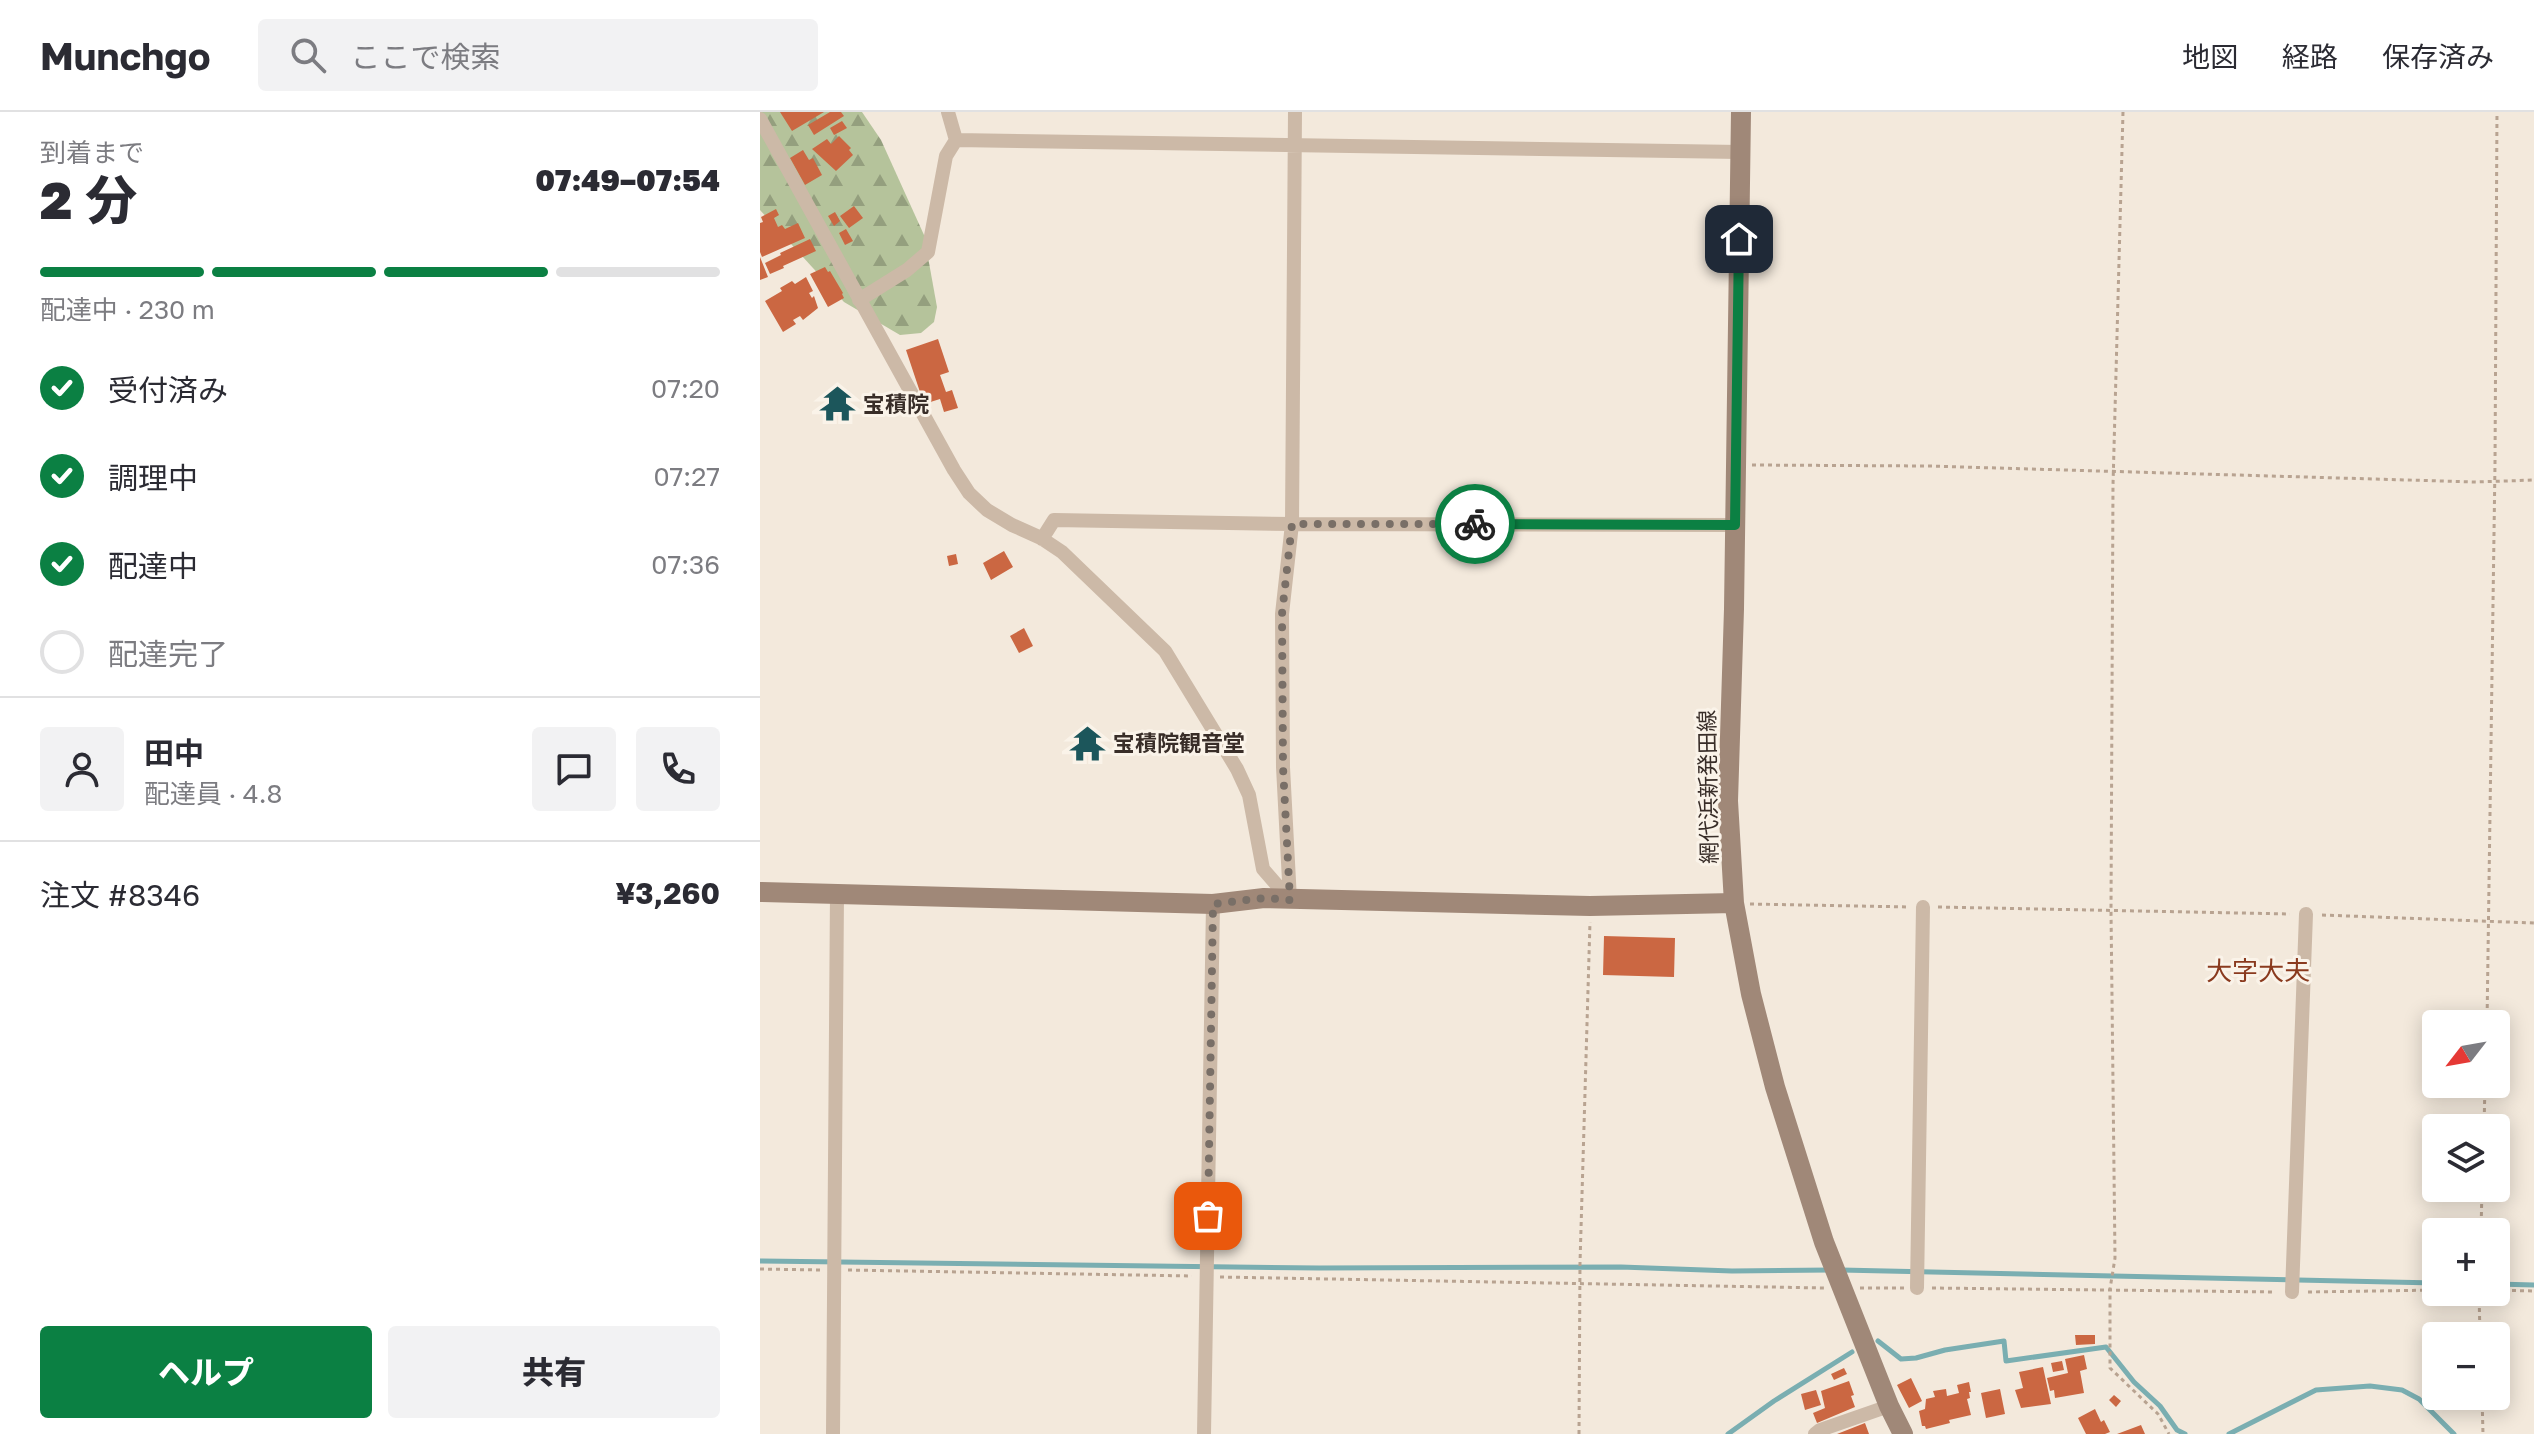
<!DOCTYPE html>
<html lang="ja">
<meta charset="utf-8">
<style>
body{margin:0;font-family:"Golos Text","Noto Sans JP",sans-serif;background:#f2f2f3;color:#2b2b33;height:100vh;display:flex;flex-direction:column;font-size:30px;white-space:nowrap}
*{box-sizing:border-box;margin:0}
p{font-size:26px;color:#7c7c81}
.icon{flex:none;width:44px;height:44px;fill:none;stroke:currentColor;stroke-width:2;stroke-linecap:round;stroke-linejoin:round}
.map{position:relative;flex:1;overflow:hidden}
.details{display:flex;flex-direction:column;background:#fff;width:760px}
.details>*{flex:none}
.needle{width:52px;rotate:239deg}
.fabs{position:absolute;left:1662px;top:898px;display:grid;gap:16px}
.fabs a{display:grid;place-items:center;width:88px;height:88px;border-radius:8px;background:#fff;box-shadow:0 4px 20px #0003;font-size:40px}
.pin{position:absolute;display:grid;place-items:center;width:68px;height:68px;color:#fff;margin:-34px;border-radius:16px;box-shadow:0 4px 12px #0006}
.courier{position:absolute;display:grid;place-items:center;width:80px;height:80px;margin:-40px;border:6px solid #0b8043;border-radius:50%;background:#fff;color:#222;box-shadow:0 2px 10px #0007}
.headline em{font-style:normal;font-weight:800}
.headline div{display:flex;flex-direction:column-reverse}
.headline{display:flex;align-items:center;justify-content:space-between;height:136px;padding:0 40px}
h1{font-size:52px;font-weight:800;line-height:60px}
.bar{display:grid;grid-template-columns:repeat(4,1fr);gap:12px 8px;align-content:center;height:96px;padding:0 40px}
.bar i{height:10px;border-radius:6px;background:#e1e1e2}
.bar .current{background:#0b8043}
.bar p{grid-column:span 4}
.line{display:flex;align-items:center;gap:20px;padding:0 40px;border-top:2px solid #e1e1e2}
.line div{flex:1}
.round{display:grid;place-items:center;flex:none;width:84px;height:84px;border-radius:8px;background:#f2f2f3}
ol{padding:0 40px;list-style:none}
li{display:flex;align-items:center;gap:24px;height:88px}
li p{margin-inline-start:auto}
li .icon{padding:8px;border-radius:50%;background:#0b8043;color:#fff;stroke-width:4}
li:last-child{color:#7c7c81}
li i{width:44px;height:44px;border:4px solid #e1e1e2;border-radius:50%}
.primary-button{display:flex;gap:16px;margin-top:auto;padding:16px 40px}
.primary-button a{flex:1;height:92px;border-radius:8px;background:#0b8043;color:#fff;font-size:32px;font-weight:800;line-height:92px;text-align:center}
.primary-button a+a{background:#f2f2f3;color:#2b2b33}
header{display:flex;align-items:center;gap:48px;box-sizing:border-box;height:112px;padding:0 40px;background:#fff;border-bottom:2px solid #e1e1e2}
header strong{font-size:38px}
nav{display:flex;gap:44px;margin-inline-start:auto;font-size:28px}
.search{width:560px;height:72px;background:#f2f2f3;display:flex;align-items:center;gap:20px;box-sizing:border-box;padding:0 28px;border-radius:8px;color:#7c7c81;font-size:30px}
main{display:flex;flex:1;min-height:0}
.map>svg:first-child{display:block}
.forest{fill:url(#forest-firs)}
.lines{fill:none;stroke-linecap:round;stroke-linejoin:round}
.stream{stroke:#7aaeb1;stroke-width:5}
.building{fill:#cb6742}
.path{stroke:#b8a391;stroke-width:3;stroke-dasharray:4 4;stroke-linecap:butt}
.street{stroke:#ccb9a7;stroke-width:14}
.secondary{stroke:#a08878;stroke-width:20}
.done{stroke:#796f67;stroke-width:8;stroke-dasharray:0 14.4}
.route{stroke:#0b8043;stroke-width:10}
.labels{text-anchor:middle;stroke-width:6;stroke-linejoin:round;paint-order:stroke}
.poi-label{font-size:22px;font-weight:bold;fill:#382d28;stroke:#faf3e9;text-anchor:start}
.street-label{font-size:22px;fill:#382d28;stroke:#faf3e9}
.quarter-label{font-size:26px;fill:#8a3a1e;stroke:#faf3e9}
</style>
<header>
<strong>Munchgo</strong>
<div class="search"><svg class="icon" aria-label="search" viewBox="0 0 24 24"><circle cx="10" cy="10" r="6"/><path d="M15 15l6 6"/></svg>ここで検索</div>
<nav><a>地図</a><a>経路</a><a>保存済み</a></nav>
</header>
<main>
<section class="details">
<div class="headline"><div><h1>2 分</h1><p>到着まで</p></div><em>07:49–07:54</em></div>
<div class="bar"><i class="current"></i><i class="current"></i><i class="current"></i><i></i><p>配達中 · 230 m</p></div>
<ol>
<li><svg class="icon" aria-label="check" viewBox="0 0 24 24"><path d="M5 12l5 5 9-10"/></svg>受付済み<p>07:20</p></li>
<li><svg class="icon" aria-label="check" viewBox="0 0 24 24"><path d="M5 12l5 5 9-10"/></svg>調理中<p>07:27</p></li>
<li><svg class="icon" aria-label="check" viewBox="0 0 24 24"><path d="M5 12l5 5 9-10"/></svg>配達中<p>07:36</p></li>
<li><i></i>配達完了</li>
</ol>
<div class="line" style="height:144px"><a class="round"><svg class="icon" aria-label="person" viewBox="0 0 24 24"><circle cx="12" cy="8" r="4"/><path d="M4 21q1-7 8-7t8 7"/></svg></a><div><b>田中</b><p>配達員 · 4.8</p></div><a class="round"><svg class="icon" aria-label="chat" viewBox="0 0 24 24"><path d="M4 5h16v11H9l-5 4z"/></svg></a><a class="round"><svg class="icon" aria-label="phone" viewBox="0 0 24 24"><path d="M5 4h4l2 5-3 2q2 4 5 5l2-3 5 2v4C11 20 4 13 5 4z"/></svg></a></div>
<div class="line" style="height:104px"><div>注文 #8346</div><b>¥3,260</b></div>
<div class="primary-button"><a>ヘルプ</a><a>共有</a></div>
</section>
<div class="map">
<svg width="1774" height="1322" viewBox="0 0 1774 1322">
<defs>
<pattern id="forest-firs" width="22" height="20" patternUnits="userSpaceOnUse" patternTransform="scale(2)"><rect width="22" height="20" fill="#b5c39b"/><path d="M5 1l3.5 6h-7zM16 11l3.5 6h-7z" fill="#949f7e"/></pattern>
</defs>
<rect width="100%" height="100%" fill="#f3e9dc"/>
<path class="forest" d="M0,0H102L121,28L164,123L177,195L174,210L161,221L140,223L84,190L0,98Z"/>
<g class="lines">
<path class="stream" d="M0,1149L559,1156L861,1155L972,1159L1071,1158
M1081,1158L1676,1171
M1736,1172L1774,1173
M1118,1229L1141,1247L1156,1246L1185,1238L1244,1229L1246,1249L1346,1235L1374,1270L1400,1294L1417,1318L1425,1322
M968,1322L1014,1289L1092,1240
M1469,1322L1556,1278L1610,1274L1642,1278L1659,1287L1694,1322"/>
</g>
<path class="building" d="M20,0H64L32,19Z
M70,0H81L84,4L54,23L48,13Z
M82,9L87,16L74,23L70,16Z
M79,24L91,36L89,38L93,43L76,59L52,37L67,27L71,32Z
M43,38L49,48L53,46L62,63L45,73L30,46Z
M94,94L103,106L89,116L80,104Z
M16,97L19,103L14,106L18,115L22,113L25,117L38,111L45,126L2,145L0,140V111L3,110L1,105Z
M75,100L80,109L74,114L68,104Z
M86,117L93,129L85,133L79,121Z
M50,127L56,139L23,154L24,156L10,162L5,151L21,143L20,141Z
M0,145L8,165L0,168Z
M65,155L68,160L70,159L83,181L82,182L84,186L68,195L50,162Z
M46,165L53,179L49,181L52,186L54,184L58,196L43,208L40,204L33,208L36,212L23,220L5,189L22,179L20,176L32,169L35,172Z
M178,227L189,260L180,263L186,280L192,278L198,296L184,300L180,287L164,292L146,238Z
M244,439L253,455L231,468L223,451Z
M196,442L198,452L189,454L187,444Z
M264,516L273,534L259,541L250,524Z
M844,824L915,826L914,865L843,863Z
M1315,1223H1335V1232L1316,1233Z
M1324,1243L1327,1257L1320,1259L1324,1281L1295,1286L1294,1278L1290,1279L1287,1266L1308,1261L1305,1247Z
M1302,1249L1304,1258L1293,1260L1291,1251Z
M1283,1255L1291,1292L1261,1296L1255,1278L1263,1276L1259,1260Z
M1084,1256L1087,1262L1074,1268L1071,1262Z
M1151,1266L1162,1289L1149,1296L1137,1273Z
M1089,1269L1094,1283L1091,1284L1095,1295L1057,1311L1053,1301L1065,1296L1061,1279Z
M1209,1270L1211,1280H1209L1210,1286L1207,1287L1211,1303L1189,1308L1190,1311L1166,1317L1165,1314H1162L1159,1299L1165,1297L1166,1287L1175,1285L1173,1279L1186,1277L1187,1284L1199,1281L1197,1273Z
M1240,1277L1245,1302L1226,1306L1221,1281Z
M1056,1278L1061,1293L1045,1298L1041,1282Z
M1354,1283L1361,1289L1356,1295L1349,1288Z
M1335,1297L1341,1310L1344,1308L1350,1320L1345,1322H1326L1318,1306Z
M1105,1311L1109,1322H1077Z
M1381,1313L1385,1322H1357Z"/>
<g class="lines">
<path class="path" d="M1363,0L1353,373L1351,798L1355,1146L1350,1177V1256L1398,1302L1409,1322
M992,353L1168,354L1716,370L1774,368
M990,792L1150,795
M1178,795L1530,802
M1562,803L1774,811
M1727,912L1735,352L1737,0
M1724,1016L1725,972
M1721,1120L1722,1076
M0,1157L60,1158
M88,1158L432,1164
M460,1165L1064,1176
M1100,1176H1144
M1172,1176L1516,1180
M1736,1178L1774,1179
M1548,1180L1676,1178
M1719,1180L1720,1224
M1722,1284L1723,1322
M819,1322L820,1151L830,810"/>
<path class="street" d="M188,0L196,28
M0,7L194,358L209,381L227,398L252,413L281,426L302,440L405,539L477,657L489,683L503,757L530,788
M99,188L147,158L168,140L186,44L196,28L980,40
M282,427L294,408L532,412L975,413
M530,788L523,655L522,502L532,412L535,0
M1157,1176L1163,795
M1532,1180L1546,802
M73,1322L77,781
M444,1322L453,792
M1055,1322L1060,1318L1129,1294"/>
<path class="secondary" d="M981,0L974,497L968,689L974,791L991,882L1015,975L1064,1130L1129,1294L1143,1322
M0,780L453,792L504,786L830,794L974,791"/>
</g>
<g class="lines">
<path class="done" d="M448,1104L453,792L504,786L530,788L523,655L522,502L532,412H715"/>
<path class="route" d="M715,412L975,413L979,127"/>
</g>
<defs>
<symbol id="temple-bare" viewBox="-9 -9 18 18"><path d="M0-6L5-2H3V0L6.5 2.5H4V6H1.5V3h-3V6H-4V2.5H-6.5L-3 0V-2H-5Z" fill="#1c565b" stroke="#faf3e9" stroke-width="2.5" paint-order="stroke"/></symbol>
</defs>
<g fill-rule="evenodd">
<use href="#temple-bare" x="52" y="266" width="51" height="51"/>
<use href="#temple-bare" x="302" y="606" width="51" height="51"/>
</g>
<g class="labels">
<g class="poi-label">
<text x="103" y="300">宝積院</text>
<text x="353" y="639">宝積院観音堂</text>
</g>
<g class="street-label">
<text transform="translate(948 675) rotate(-91)" y="8">網代浜新発田線</text>
</g>
<g class="quarter-label">
<text x="1498" y="868">大字大夫</text>
</g>
</g>
</svg>
<div class="fabs">
<a><svg class="needle" viewBox="-14 -14 28 28"><path d="M0-13l5 13h-10z" fill="#e53935"/><path d="M0 13l5-13h-10z" fill="#7c7c81"/></svg></a>
<a><svg class="icon" aria-label="layers" viewBox="0 0 24 24"><path d="M12 4l9 5-9 5-9-5zM3 14l9 5 9-5"/></svg></a>
<a>+</a>
<a>−</a>
</div>
<div class="pin" style="left:448px;top:1104px;background:#ea580c"><svg class="icon" aria-label="bag" viewBox="0 0 24 24"><path d="M5 8h14l-1 12H6zM9 8a3 3 0 0 1 6 0"/></svg></div>
<div class="pin" style="left:979px;top:127px;background:#1f2937"><svg class="icon" aria-label="home" viewBox="0 0 24 24"><path d="M3 11l9-7 9 7M6 9v11h12V9"/></svg></div>
<div class="courier" style="left:715px;top:412px"><svg class="icon" aria-label="bike" viewBox="0 0 24 24"><circle cx="6" cy="16" r="4"/><circle cx="18" cy="16" r="4"/><path d="M6 16l4-8h5l3 8M10 8l3 8H6M13 5h3"/></svg></div>
</div>
</main>
